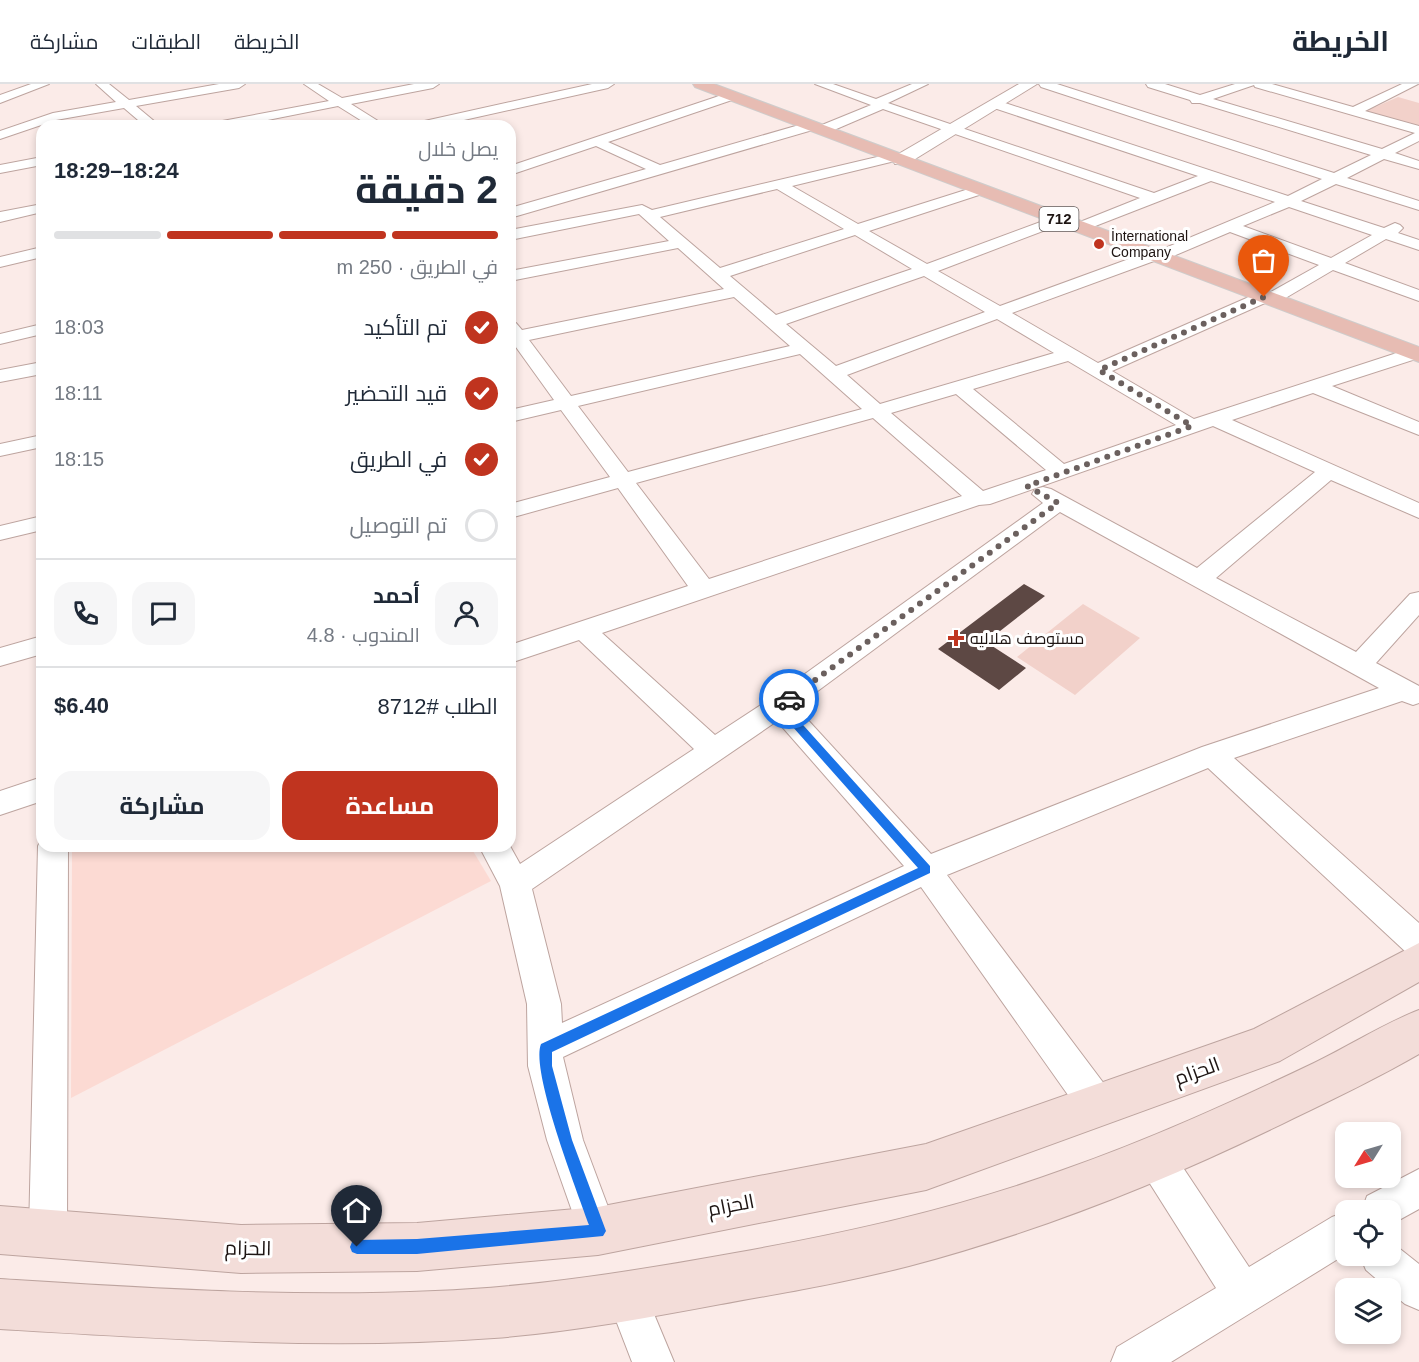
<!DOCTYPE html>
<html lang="ar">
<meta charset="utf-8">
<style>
body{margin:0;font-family:Arial,Cairo,sans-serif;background:#f6f6f7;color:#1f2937;direction:rtl;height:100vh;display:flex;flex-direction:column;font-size:22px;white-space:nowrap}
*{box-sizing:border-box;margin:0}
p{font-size:20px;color:#747a83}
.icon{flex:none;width:33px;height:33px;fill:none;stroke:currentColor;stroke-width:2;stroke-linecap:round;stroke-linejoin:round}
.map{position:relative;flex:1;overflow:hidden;direction:ltr}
.details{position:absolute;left:36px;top:36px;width:480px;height:732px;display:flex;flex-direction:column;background:#fff;border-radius:18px;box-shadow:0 3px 9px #0003;direction:rtl}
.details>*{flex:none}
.needle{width:39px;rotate:233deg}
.controls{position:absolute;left:1335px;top:1038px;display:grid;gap:12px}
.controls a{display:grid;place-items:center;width:66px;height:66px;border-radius:12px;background:#fff;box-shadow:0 3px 9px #0003;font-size:30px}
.pin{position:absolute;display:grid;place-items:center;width:51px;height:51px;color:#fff;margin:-62px -26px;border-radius:50% 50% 50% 0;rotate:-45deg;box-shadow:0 0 6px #0007}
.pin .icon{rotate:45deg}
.courier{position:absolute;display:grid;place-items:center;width:60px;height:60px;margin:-30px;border:4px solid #1a73e8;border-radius:50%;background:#fff;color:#222;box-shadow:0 2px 8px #0007}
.headline em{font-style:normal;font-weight:700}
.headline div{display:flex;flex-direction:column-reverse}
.headline{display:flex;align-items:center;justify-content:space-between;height:102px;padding:0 18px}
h1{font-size:39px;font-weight:700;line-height:45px}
.bar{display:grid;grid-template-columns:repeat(4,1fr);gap:9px 6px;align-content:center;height:72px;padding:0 18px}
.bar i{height:8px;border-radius:4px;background:#e0e1e3}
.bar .active{background:#c0341f}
.bar p{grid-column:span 4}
.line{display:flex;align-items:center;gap:15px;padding:0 18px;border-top:2px solid #e0e1e3}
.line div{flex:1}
.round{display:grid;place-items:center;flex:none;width:63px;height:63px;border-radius:18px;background:#f6f6f7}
ol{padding:0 18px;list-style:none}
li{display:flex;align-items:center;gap:18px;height:66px}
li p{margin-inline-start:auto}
li .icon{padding:6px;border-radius:50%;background:#c0341f;color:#fff;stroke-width:4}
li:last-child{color:#747a83}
li i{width:33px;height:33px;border:3px solid #e0e1e3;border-radius:50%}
.button{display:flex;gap:12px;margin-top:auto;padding:12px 18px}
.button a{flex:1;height:69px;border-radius:18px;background:#c0341f;color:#fff;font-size:24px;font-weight:700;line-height:69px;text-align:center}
.button a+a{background:#f6f6f7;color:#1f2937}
header{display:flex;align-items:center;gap:36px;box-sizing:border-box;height:84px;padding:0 30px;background:#fff;border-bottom:2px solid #e0e1e3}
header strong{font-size:28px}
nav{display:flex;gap:33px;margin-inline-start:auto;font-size:21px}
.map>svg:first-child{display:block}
.built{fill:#fcdad3}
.green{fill:#f2d1ca}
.building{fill:#5d4844}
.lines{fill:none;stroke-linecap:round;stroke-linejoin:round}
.minor-casing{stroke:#bda49f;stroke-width:2}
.tertiary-casing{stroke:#bda49f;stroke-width:2}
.secondary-casing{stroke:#bda49f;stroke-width:2}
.primary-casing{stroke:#cecccb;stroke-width:2}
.minor{fill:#fff;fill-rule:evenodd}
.tertiary{fill:#fff;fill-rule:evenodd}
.secondary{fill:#f3ddd9;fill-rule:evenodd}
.primary{fill:#e7bcb3;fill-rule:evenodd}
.route{fill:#1a73e8}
.done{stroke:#6b605e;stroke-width:6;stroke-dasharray:0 10.8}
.poi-dot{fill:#c0341f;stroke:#fff;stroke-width:2}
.labels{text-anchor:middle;stroke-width:6;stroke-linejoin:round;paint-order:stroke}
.far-poi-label{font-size:14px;fill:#1e1513;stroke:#fff;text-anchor:start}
.shield{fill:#fff;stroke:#625b5a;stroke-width:1.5}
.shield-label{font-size:15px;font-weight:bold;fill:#1e1513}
.poi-label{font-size:16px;fill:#1e1513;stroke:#fff;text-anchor:start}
.near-street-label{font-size:20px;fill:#1e1513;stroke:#fff}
</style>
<header>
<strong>الخريطة</strong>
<nav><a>الخريطة</a><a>الطبقات</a><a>مشاركة</a></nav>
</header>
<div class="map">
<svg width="1419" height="1278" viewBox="0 0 1419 1278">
<rect width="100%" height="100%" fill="#fbebe8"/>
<path class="built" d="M72,762H470L491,797L71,1014Z"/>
<path class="green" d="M1398,13L1419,19V42L1366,27Z
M1083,520L1140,554L1075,611L1017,573Z"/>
<path class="building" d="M1024,500L1045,512L986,558L1026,584L999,606L938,565Z"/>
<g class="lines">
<defs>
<path id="minor" d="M31,0H49L0,19V11Z
M96,0H109L129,16L219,0H245L239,4L136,22L160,42H145L124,24L56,36L0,55V47L53,29L116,18Z
M304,0H318L342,14L414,0H439L433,4L351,20L386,42H370L338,22L237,42H210L217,38L329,17Z
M592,0H614L608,4L437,42H413L420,38Z
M815,0H833L876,15L912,0H928L888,19L1154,109L1198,92L991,23L989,20L991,17H999L1288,112L1322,95L1041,3L1039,0H1057L1334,89L1371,71L1200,19H1192L1190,16L1148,3L1146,0H1165L1200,11L1235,0H1272L1353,23L1402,0H1418L1365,27L1419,42V57L1395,69L1419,77V85L1384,75L1347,94L1419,117V126L1336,100L1301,117L1384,144L1395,139L1400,141L1403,144L1398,149L1419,156V166L1386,155L1345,179L1419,206V217L1333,186L1277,219H1265L1112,287L1194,335L1409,265L1419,264V274L1332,302L1419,338V351L1313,309L1232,336L1419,419V434L1331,396L1216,494L1356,568L1410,510L1419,508V531L1376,579L1419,602V619L1413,621L1402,617L1234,674L1419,839V875L1408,870L1208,684L947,791L1111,1009L1116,1022L1111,1035L1098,1040L1085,1035L921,803L563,973L583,1056L617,1147L612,1161L598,1166L584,1161L547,1056L528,982L527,920L500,802L479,762H510L520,780L694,665L579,556L510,579V561L688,502L618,404L510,434V420L610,393L561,326L510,338V326L554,316L513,259H510V238L516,239L522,246L724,205L678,164L510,197V187L669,157L639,130L510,156V146L642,121L652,126L894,69L901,73L899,76L792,102L858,140L975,103H985L987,106L985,109L869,147L927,180L1054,133H1064L1067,136L1064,139L938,187L1000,222L1148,168L1158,167L1275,118L1211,97L1085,146H1075L1072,143L1075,140L1140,114L883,25L827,49H817L815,46L817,43L871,21ZM1254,1L1255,3L1415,49L1382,65L1213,15ZM777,105L844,145L720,184L660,133ZM1289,123L1372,151L1331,174L1243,142ZM1230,148L1319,181L1269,209H1258L1098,279L1012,229L1154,177L1164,176ZM855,151L912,185L776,231L730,192ZM924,192L985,228L836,282L786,240ZM734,213L790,262L571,312L529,256ZM997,235L1054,269L880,320L847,291ZM800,270L862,325L628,388L578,322ZM1068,277L1176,341L1064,380L973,305ZM956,310L1046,386L983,407L891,329ZM873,334L962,412L709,495L636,399ZM1213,342L1315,388L1197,484L1051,405L1043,403L1035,405L1032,410L1043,419L770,615L715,651L602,549L979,421L990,420ZM1060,428L1379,604L1202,663L931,770L796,623ZM777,637L904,782L562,939L561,920L532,805Z
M731,8L737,12L735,15L608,58L660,81L806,39L811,38L818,42L816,45L510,134V124L646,85L596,62L510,91V82Z
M42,73V81L0,89V81Z
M42,120V128L0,138V128Z
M42,163V173L0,183V173Z
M42,240V250L0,260V250Z
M42,278V290L0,298V286Z
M42,351V363L0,372V360Z
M42,432V446L0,456V442Z
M42,552V570L0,582V564Z
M42,693V717L0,731V707Z
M42,754V762H68L67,1149L62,1163L48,1168L34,1163L29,1149L38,762Z
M1155,1055L1168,1061L1249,1183L1332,1133L1346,1128V1170L1171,1278H1111L1117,1263L1216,1204L1142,1087L1136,1074L1142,1061Z
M1419,1085V1125L1390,1141V1126H1362L1367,1112Z
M1390,1157L1419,1180V1226L1405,1220L1390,1208V1204H1387L1366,1186L1360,1172H1390Z
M627,1193L641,1199L674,1278H632L607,1213L613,1199Z"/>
<path id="tertiary" d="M1019,0H1037L907,80H895L893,76L895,72Z"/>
<path id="secondary" d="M1419,859V898L1280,977L926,1106L598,1171L417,1187L241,1189L0,1170V1122L241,1141L417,1139L598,1123L926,1060L1254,945Z
M1419,926V970C1379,993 1336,1014 1294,1034C1171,1095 1042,1147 909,1182C847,1198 783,1209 721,1220C646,1234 571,1248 494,1254C330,1266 164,1255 0,1245V1195C145,1204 290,1214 435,1207C536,1203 635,1187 735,1169C846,1149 956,1125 1063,1086C1149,1056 1232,1018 1314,979C1349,962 1383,940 1419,926Z"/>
<path id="primary" d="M693,0H714L1419,263V278L695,3Z"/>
</defs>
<use href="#minor" class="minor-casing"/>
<use href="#tertiary" class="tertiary-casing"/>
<use href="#secondary" class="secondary-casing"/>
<use href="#primary" class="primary-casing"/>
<use href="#minor" class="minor"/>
<use href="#tertiary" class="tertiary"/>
<use href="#secondary" class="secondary"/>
<use href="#primary" class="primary"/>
</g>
<path class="route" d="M789,611L793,615L786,622L930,782V789L552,968V982L572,1056L606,1147L603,1152L417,1170H357L352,1168L350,1163L352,1158L357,1156L417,1155L589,1141C578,1109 530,987 541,960L918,784L776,624V619Z"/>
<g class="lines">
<path class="done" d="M789,615L1058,419L1027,402L1192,342L1099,286L1264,213"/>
</g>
<g class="poi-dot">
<circle cx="1099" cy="160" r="6"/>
<path d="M953 545h6v6h6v6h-6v6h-6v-6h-6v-6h6z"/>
</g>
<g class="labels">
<g class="far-poi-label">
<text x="1111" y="157">İnternational<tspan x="1111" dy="16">Company</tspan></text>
</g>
<rect class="shield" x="1039.5" y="123" width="39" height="24" rx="4.5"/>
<g class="shield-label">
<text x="1059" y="140">712</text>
</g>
<g class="poi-label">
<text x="970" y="560">مستوصف هلاليه</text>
</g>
<g class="near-street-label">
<text transform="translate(1197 987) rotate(-20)" y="7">الحزام</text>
<text transform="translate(731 1121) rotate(-11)" y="7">الحزام</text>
<text transform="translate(248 1164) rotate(1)" y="7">الحزام</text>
</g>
</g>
</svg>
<div class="controls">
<a><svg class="needle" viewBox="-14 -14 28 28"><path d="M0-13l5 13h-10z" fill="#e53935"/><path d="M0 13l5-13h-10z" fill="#747a83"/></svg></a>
<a><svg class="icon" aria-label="locate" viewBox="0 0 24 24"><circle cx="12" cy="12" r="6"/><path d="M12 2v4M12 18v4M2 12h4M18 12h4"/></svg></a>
<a><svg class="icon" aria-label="layers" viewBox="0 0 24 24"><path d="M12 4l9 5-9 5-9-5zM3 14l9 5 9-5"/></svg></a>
</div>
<div class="pin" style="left:1264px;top:213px;background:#ea580c"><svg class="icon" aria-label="bag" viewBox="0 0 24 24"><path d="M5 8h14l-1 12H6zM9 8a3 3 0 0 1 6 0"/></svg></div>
<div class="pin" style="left:357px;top:1163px;background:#1f2937"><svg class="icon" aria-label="home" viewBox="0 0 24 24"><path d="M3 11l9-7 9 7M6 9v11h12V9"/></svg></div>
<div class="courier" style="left:789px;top:615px"><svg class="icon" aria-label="car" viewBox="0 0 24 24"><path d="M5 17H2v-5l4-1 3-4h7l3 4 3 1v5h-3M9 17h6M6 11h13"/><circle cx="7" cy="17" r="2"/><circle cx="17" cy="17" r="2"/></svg></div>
<section class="details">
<div class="headline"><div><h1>2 دقيقة</h1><p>يصل خلال</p></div><em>18:24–18:29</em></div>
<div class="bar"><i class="active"></i><i class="active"></i><i class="active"></i><i></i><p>في الطريق · 250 m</p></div>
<ol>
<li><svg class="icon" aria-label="check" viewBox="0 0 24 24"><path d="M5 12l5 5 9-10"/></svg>تم التأكيد<p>18:03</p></li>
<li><svg class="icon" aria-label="check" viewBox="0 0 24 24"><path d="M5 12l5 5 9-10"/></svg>قيد التحضير<p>18:11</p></li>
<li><svg class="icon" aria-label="check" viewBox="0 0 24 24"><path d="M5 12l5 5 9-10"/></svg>في الطريق<p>18:15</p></li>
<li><i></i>تم التوصيل</li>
</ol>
<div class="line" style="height:108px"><a class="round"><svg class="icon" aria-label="person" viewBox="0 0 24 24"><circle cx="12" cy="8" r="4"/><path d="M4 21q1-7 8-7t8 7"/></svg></a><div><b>أحمد</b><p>المندوب · 4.8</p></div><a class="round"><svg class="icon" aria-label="chat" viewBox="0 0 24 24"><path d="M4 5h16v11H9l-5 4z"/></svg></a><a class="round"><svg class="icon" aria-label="phone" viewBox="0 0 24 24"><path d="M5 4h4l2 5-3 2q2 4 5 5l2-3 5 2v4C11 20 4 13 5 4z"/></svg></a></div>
<div class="line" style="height:78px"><div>الطلب #8712</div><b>$6.40</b></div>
<div class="button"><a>مساعدة</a><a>مشاركة</a></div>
</section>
</div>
